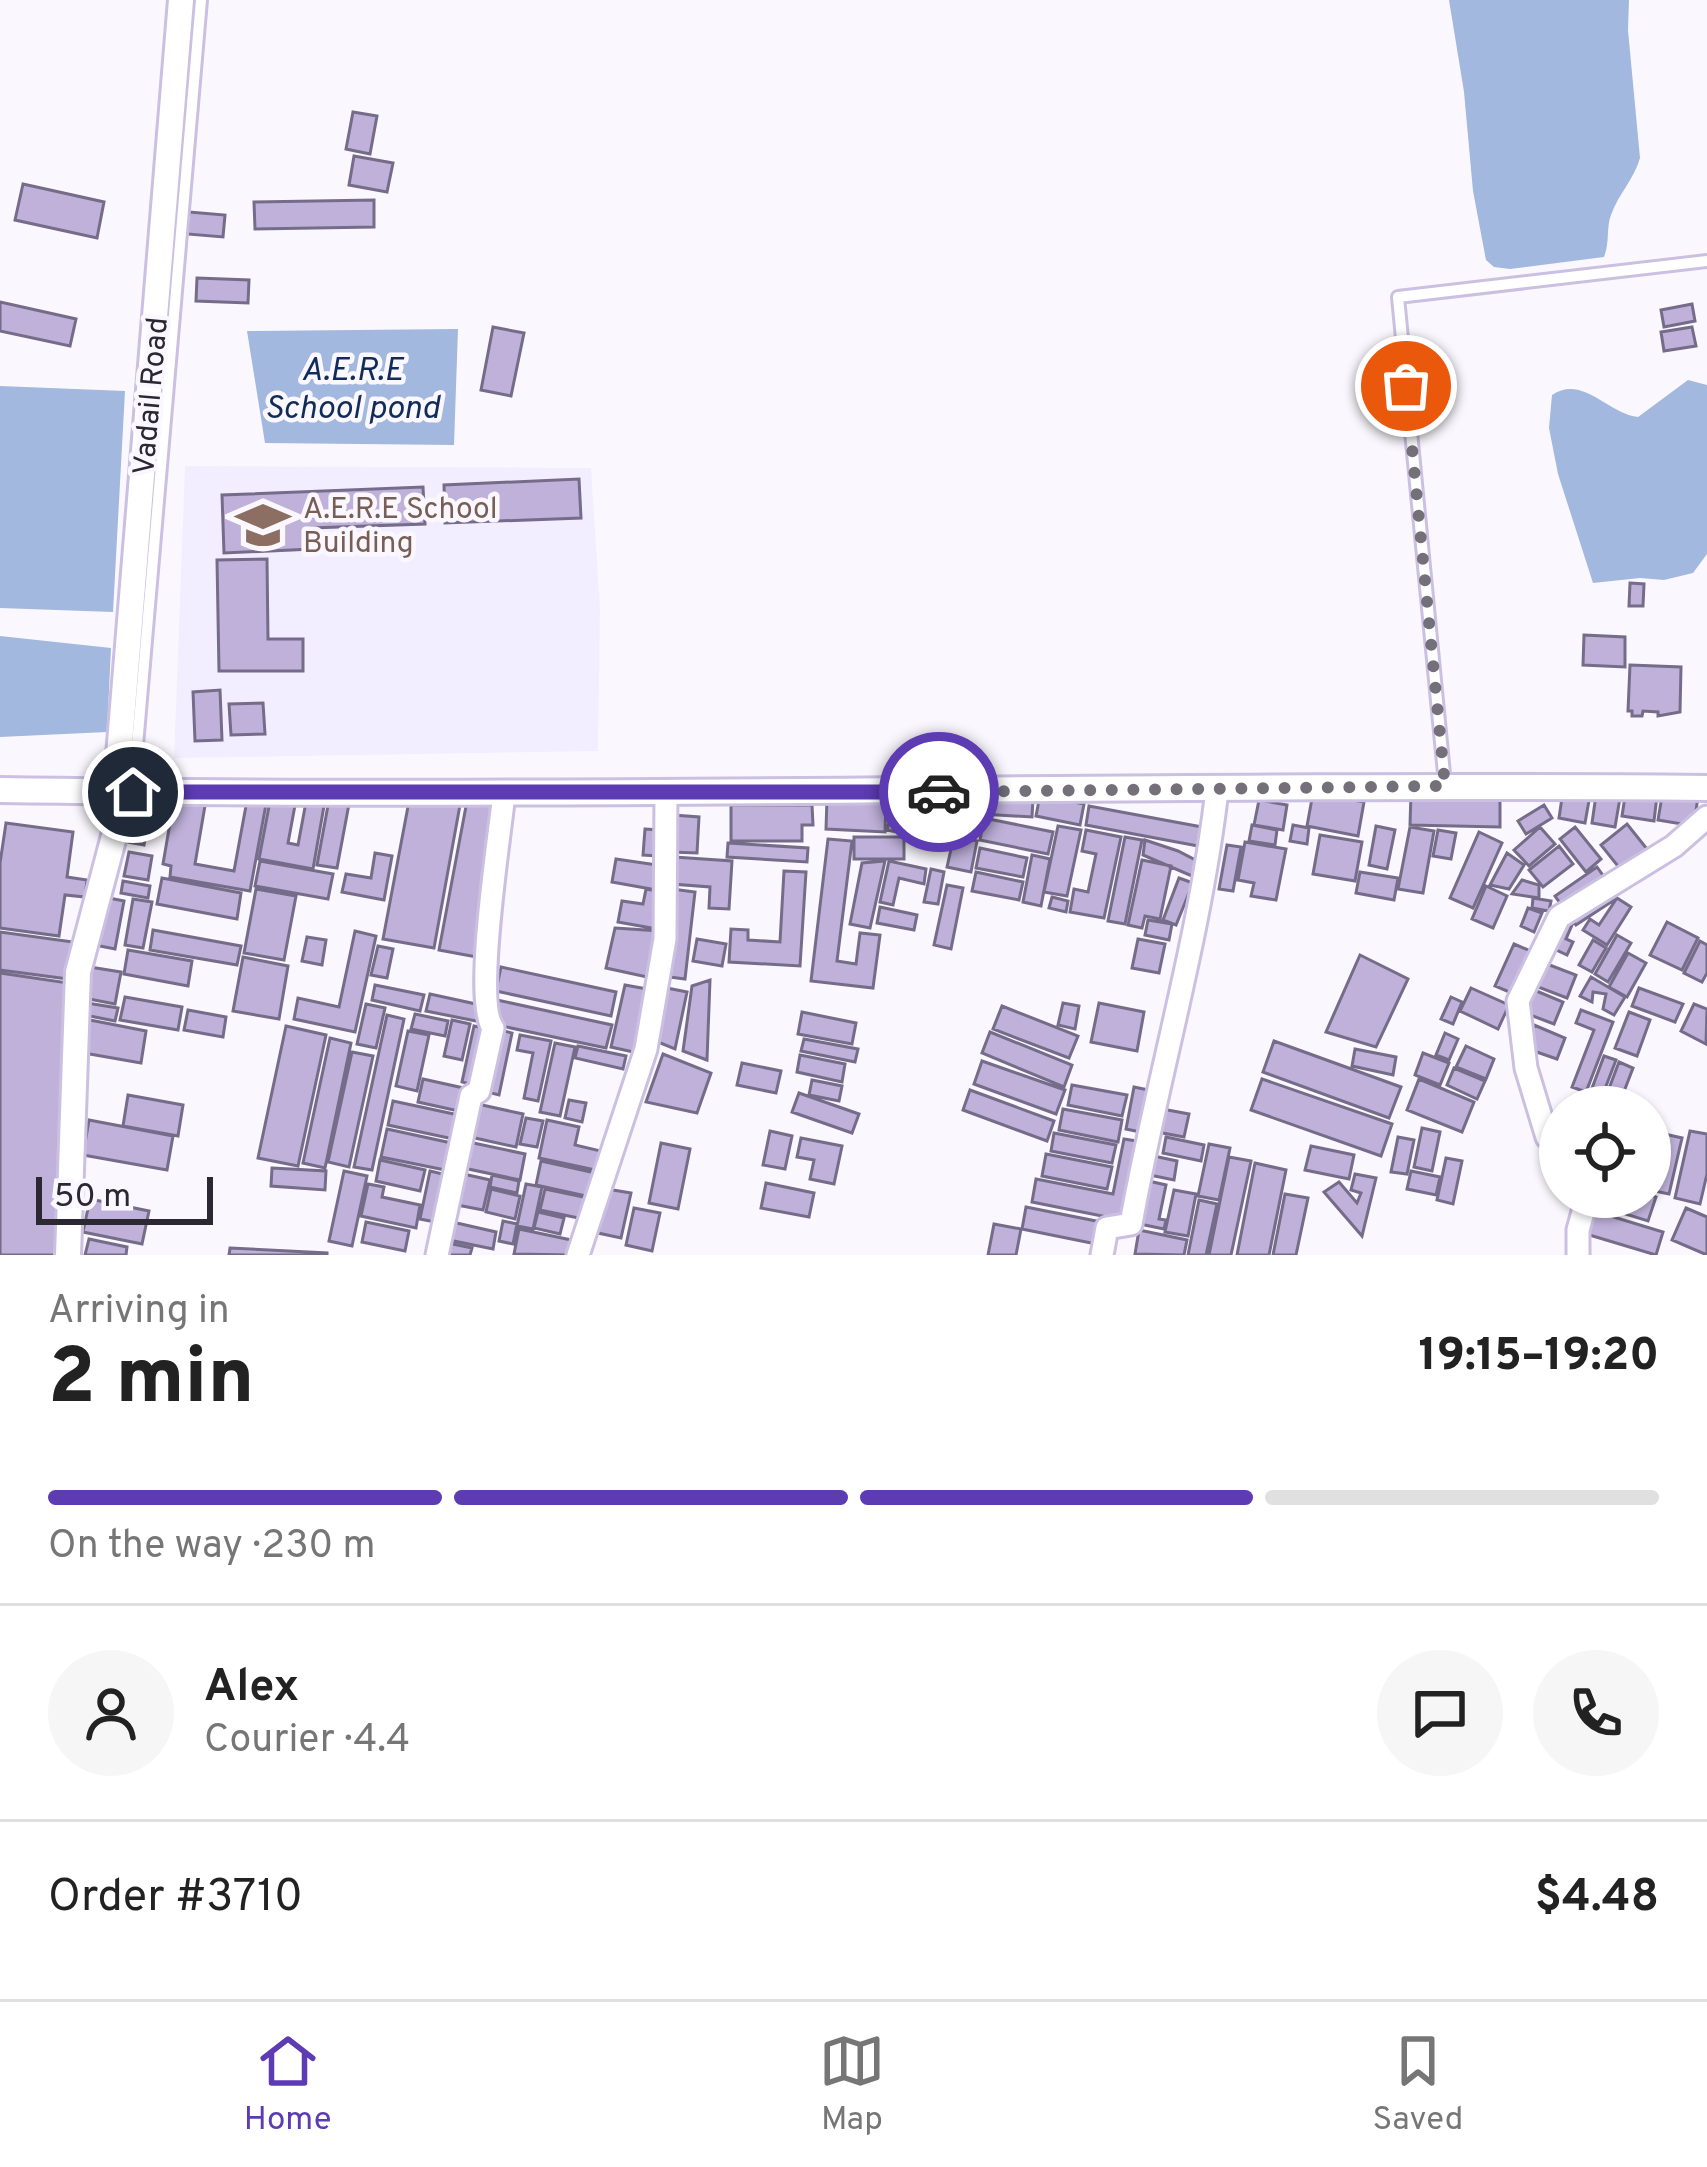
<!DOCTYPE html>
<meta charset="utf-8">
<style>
body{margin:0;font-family:Overpass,sans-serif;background:#f6f6f6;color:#222;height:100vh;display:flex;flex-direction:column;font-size:45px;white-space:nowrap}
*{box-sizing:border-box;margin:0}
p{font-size:39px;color:#767676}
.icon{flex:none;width:66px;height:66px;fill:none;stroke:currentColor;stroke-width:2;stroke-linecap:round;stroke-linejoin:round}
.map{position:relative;height:1255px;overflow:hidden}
.drawer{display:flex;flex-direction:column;background:#fff;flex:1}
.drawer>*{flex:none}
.fabs{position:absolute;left:1539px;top:1086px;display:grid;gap:24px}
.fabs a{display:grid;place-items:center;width:132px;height:132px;border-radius:50%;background:#fff;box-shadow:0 3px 9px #0004;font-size:60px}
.scale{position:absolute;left:36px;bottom:30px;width:177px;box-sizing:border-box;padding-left:12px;border:6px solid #2b2733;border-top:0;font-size:33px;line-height:42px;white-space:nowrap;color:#2b2733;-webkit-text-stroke:9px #faf8fe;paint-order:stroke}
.pin{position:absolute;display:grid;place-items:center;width:102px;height:102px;color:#fff;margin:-51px;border:6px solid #fff;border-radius:50%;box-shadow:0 3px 12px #0007}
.courier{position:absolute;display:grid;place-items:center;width:120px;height:120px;margin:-60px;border:9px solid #5c3bb3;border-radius:50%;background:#fff;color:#222;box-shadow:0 3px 15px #0007}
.overview em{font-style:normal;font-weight:800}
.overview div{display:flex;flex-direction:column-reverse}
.overview{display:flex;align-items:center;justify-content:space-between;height:204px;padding:0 48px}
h1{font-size:78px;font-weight:800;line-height:90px}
.bar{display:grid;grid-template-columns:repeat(4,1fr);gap:18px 12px;align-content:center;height:144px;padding:0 48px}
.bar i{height:15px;border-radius:9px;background:#e0e0e0}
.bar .selected{background:#5c3bb3}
.bar p{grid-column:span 4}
.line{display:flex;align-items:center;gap:30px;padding:0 48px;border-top:3px solid #e0e0e0}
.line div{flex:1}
.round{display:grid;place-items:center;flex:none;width:126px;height:126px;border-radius:63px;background:#f6f6f6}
.tabs{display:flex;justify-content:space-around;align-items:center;height:168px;border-top:3px solid #e0e0e0;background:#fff;font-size:33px;color:#767676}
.tabs a{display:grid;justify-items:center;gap:6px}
.tabs .selected{color:#5c3bb3}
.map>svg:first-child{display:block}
.built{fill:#f3eeff}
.water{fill:#a2b8de}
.building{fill:#bfb1da;stroke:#756c89;stroke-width:3}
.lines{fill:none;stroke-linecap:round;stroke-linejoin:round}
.service-casing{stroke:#cbc0e1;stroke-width:16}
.minor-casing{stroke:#cbc0e1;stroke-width:27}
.tertiary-casing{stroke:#cbc0e1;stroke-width:30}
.service{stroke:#fff;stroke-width:10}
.minor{stroke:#fff;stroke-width:21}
.tertiary{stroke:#fff;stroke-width:24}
.done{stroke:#73707a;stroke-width:12;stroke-dasharray:0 21.6}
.route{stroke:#5c3bb3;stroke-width:15}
.labels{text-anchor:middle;stroke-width:9;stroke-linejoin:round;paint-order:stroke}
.street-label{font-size:30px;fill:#2b2733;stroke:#faf8fe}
.education-label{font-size:30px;fill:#785e54;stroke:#faf8fe;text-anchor:start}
.water-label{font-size:33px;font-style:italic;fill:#112c5a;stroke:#faf8fe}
</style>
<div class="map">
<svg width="1707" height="1255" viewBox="0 0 1707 1255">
<rect width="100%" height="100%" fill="#faf8fe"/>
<path class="built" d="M185,466L591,468L600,609L598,751L174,758Z"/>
<path class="water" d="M1449,0H1629L1628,30L1640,158C1634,179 1618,195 1611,215C1606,228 1610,242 1604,257L1510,269L1494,267L1486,260L1473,191L1464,92Z
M458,329L454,445L265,443L247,331Z
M1688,380L1707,385V554L1693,573L1664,580L1640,578L1593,583L1558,474L1549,428L1552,395C1582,374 1609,414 1638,417Z
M0,386L125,391L113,612L0,608Z
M0,636L111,648L107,732L0,737Z"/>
<path class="building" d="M353,112L377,116L370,154L346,149Z
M354,156L393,163L387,192L349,185Z
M23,184L104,202L97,238L15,220Z
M374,200V227L255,229L254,202Z
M189,212L225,215L223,237L187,234Z
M197,278L249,280L248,303L196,301Z
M0,302L76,319L70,346L0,331Z
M1692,304L1695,321L1664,327L1661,310Z
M493,327L524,333L511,396L481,390Z
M1692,327L1696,346L1664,351L1661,332Z
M579,479L581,518L445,523L444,485Z
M423,487L425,524L311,528L312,549L224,553L222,495Z
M267,559L268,639H303V671H219L217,560Z
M1630,583L1644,584L1643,606H1629Z
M1584,635L1625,637V667L1583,665Z
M1630,665L1681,667L1680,712L1658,716V712L1643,711L1642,716H1632V711H1628Z
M220,690L222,740L195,741L193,692Z
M263,703L265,734L231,735L229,704Z
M1597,788L1621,792L1615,827L1592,823Z
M1626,790L1657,796L1654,821L1622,816Z
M1663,790L1698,796L1694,826L1658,820Z
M1563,791L1590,795L1585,823L1559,818Z
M1411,792L1500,793V827L1410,825Z
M1313,793L1364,802L1358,836L1307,826Z
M175,794L206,800L195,864L234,871L248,795L267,799L250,891L170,877L171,866L163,864Z
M891,794L908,798L905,813L888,810Z
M983,795L1033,798L1032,817L982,814Z
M1040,795L1084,804L1080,825L1036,816Z
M271,796L296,800L288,843L298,845L306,802L324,806L313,869L259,859Z
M410,796L460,805L434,948L383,939Z
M911,796L925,799L920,824L906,821Z
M927,797L980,800L979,829L926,827Z
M130,798L151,802L144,845L122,841Z
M827,798L886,801L885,832L826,829Z
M329,800L349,804L337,868L317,865Z
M1259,800L1287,805L1283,830L1254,825Z
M467,801L510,809L482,958L439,950Z
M731,805H812L813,825H802V841H731Z
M1544,805L1552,818L1526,834L1518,821Z
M1089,806L1202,827L1198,846L1086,825Z
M891,814L906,817L902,833L887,830Z
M673,815L699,817L697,853L671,852Z
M984,818L1053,832L1048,854L980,840Z
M6,823L73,832L67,877L87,880L85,897L65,895L59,936L0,928V863Z
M1627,824L1647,849L1621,870L1601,845Z
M1252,825L1277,830L1275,845L1249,841Z
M1293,825L1309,828L1307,844L1290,841Z
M1058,826L1081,830L1067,896L1044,892Z
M1376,826L1395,830L1387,869L1369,865Z
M1410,827L1434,831L1423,893L1398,889Z
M1540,827L1555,844L1529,866L1514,850Z
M1575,827L1601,859L1586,872L1560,839Z
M645,829L659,830L658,856L643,855Z
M1086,830L1121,837L1104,918L1070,912L1074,889L1088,892L1096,854L1082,851Z
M1438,830L1456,833L1451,859L1433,856Z
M1479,832L1502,843L1473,908L1450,898Z
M1320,835L1362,842L1355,881L1313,874Z
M954,836L977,841L971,872L947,867Z
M854,837H904V859H854Z
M1125,837L1142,840L1125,924L1108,921Z
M828,839L852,841L837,961L856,964L860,933L880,935L873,988L811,981Z
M1145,840L1178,851L1205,865L1199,879L1143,855Z
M1245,842L1286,849L1276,900L1251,896L1254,883L1238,880Z
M728,843L808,848L807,862L727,857Z
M1227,845L1241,847L1233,891L1219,889Z
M1559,846L1573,864L1543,887L1529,870Z
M980,848L1027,858L1023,877L976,868Z
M129,852L152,856L148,880L124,876Z
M375,853L392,856L384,900L342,892L346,874L371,878Z
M1507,853L1524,865L1509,889L1490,885Z
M1032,855L1050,859L1041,906L1023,902Z
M674,857L732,861L729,909L709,908L710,887L672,884Z
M616,859L664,866L662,891L612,882Z
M1142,860L1171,866L1160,919L1145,916L1142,928L1128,925Z
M260,861L333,874L328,899L255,886Z
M885,861L870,928L850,924L862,863Z
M889,861L926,869L924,884L899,878L893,905L880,902Z
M1597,867L1607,881L1565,910L1555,896Z
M931,869L944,872L938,904L924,902Z
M784,871L806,872L800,966L729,962L731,929L748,930V940L780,942Z
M976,872L1023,882L1019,900L972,891Z
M1360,872L1398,878L1394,900L1356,893Z
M162,878L241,893L237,919L157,904Z
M1179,878L1193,883L1176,925L1163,920Z
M1522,880L1539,885V898L1512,894Z
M123,881L150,886L148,898L121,893Z
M947,885L963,888L951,949L934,945Z
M1486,886L1507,896L1493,928L1472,919Z
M1610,888L1617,898L1576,925L1569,915Z
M256,889L296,896L284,960L244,953Z
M646,889L663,892L657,929L618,922L622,901L643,904Z
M672,889L695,892L685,979L662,976Z
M104,897L124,901L115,949L95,945Z
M1052,897L1068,901L1066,912L1049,908Z
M1533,898L1551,901L1549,911L1532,908Z
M1617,898L1631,907L1607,945L1583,930L1590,919L1599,925Z
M133,899L152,902L143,948L125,945Z
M880,907L917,915L914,930L877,923Z
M1528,908L1542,913L1534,932L1521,926Z
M1148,920L1172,924L1169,940L1145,935Z
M1560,920L1572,925L1566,939L1573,942L1567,955L1548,946Z
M1667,922L1698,938L1682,970L1650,955Z
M615,928L660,931L656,979L606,968Z
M153,930L241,946L237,965L150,950Z
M355,931L376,936L355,1032L294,1019L298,998L339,1007Z
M0,932L73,942L68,979L0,970Z
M1617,935L1631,943L1608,982L1595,974Z
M307,937L326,940L322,965L302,961Z
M697,939L726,944L722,966L693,961Z
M1138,939L1165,944L1159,973L1132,968Z
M1593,940L1606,948L1592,972L1579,965Z
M1700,941L1707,945V973L1702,982L1684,973Z
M1514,944L1533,952L1514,994L1495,986Z
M378,946L393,949L387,978L371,975Z
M128,950L192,961L188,986L124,974Z
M1628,953L1646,963L1627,997L1609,987Z
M1360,955L1408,979L1376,1047L1326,1032Z
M243,957L288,966L279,1019L233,1011Z
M1547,964L1576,975L1567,998L1538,987Z
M90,967L121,972L115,1004L84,998Z
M501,967L616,992L611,1016L496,991Z
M0,973L68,983L58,1255H0Z
M1591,977L1625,997L1614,1015L1603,1009L1606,994L1593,992L1592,1002L1580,996Z
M710,980L707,1060L683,1051L692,986Z
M375,985L424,995L420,1011L372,1000Z
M625,985L647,989L637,1033L646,1035L642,1054L611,1047Z
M662,987L687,992L675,1049L658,1042Z
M1471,988L1509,1005L1498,1029L1460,1011Z
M1639,988L1683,1004L1675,1022L1632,1006Z
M1534,990L1563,1002L1554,1024L1525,1013Z
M430,994L485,1006L481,1022L426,1011Z
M125,997L182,1007L178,1030L120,1020Z
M1451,997L1462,1002L1453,1024L1441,1019Z
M497,1000L612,1025L606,1048L492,1024Z
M87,1003L118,1008L115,1021L85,1015Z
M1063,1003L1079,1006L1075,1029L1058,1025Z
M1099,1003L1144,1012L1137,1051L1091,1042Z
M366,1004L385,1008L376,1048L357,1044Z
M1694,1004L1707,1009L1706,1044L1681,1031Z
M1002,1006L1078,1036L1069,1058L993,1029Z
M188,1010L226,1017L223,1037L184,1030Z
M1581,1010L1613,1022L1586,1092L1572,1087L1594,1030L1576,1023Z
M802,1012L856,1023L852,1044L798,1034Z
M1629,1012L1650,1020L1637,1056L1615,1048Z
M415,1014L448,1021L445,1036L411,1029Z
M387,1015L404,1019L372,1170L354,1167Z
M90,1020L146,1031L141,1063L84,1053Z
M452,1020L470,1024L462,1060L444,1056Z
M1534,1025L1565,1038L1557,1059L1525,1048Z
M286,1026L326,1035L298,1166L258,1158Z
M474,1026L489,1029L477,1086L462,1082Z
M497,1029L512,1033L499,1095L483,1091Z
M408,1031L429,1035L417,1091L396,1086Z
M990,1032L1072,1065L1064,1087L982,1053Z
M1445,1033L1458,1039L1449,1060L1436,1055Z
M520,1035L551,1041L538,1101L524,1098L533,1053L517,1050Z
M330,1038L351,1043L325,1168L303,1163Z
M804,1039L858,1049L855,1062L801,1051Z
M1274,1041L1401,1087L1389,1118L1263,1072Z
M555,1043L575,1047L560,1116L540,1112Z
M578,1046L626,1056L623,1069L575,1058Z
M1466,1046L1494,1059L1486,1079L1456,1067Z
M1355,1049L1396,1057L1393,1075L1352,1066Z
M352,1052L373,1056L349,1167L328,1162Z
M1423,1053L1449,1063L1440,1085L1415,1075Z
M663,1054L711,1073L697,1113L646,1102Z
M800,1055L845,1064L842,1082L797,1072Z
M1604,1056L1616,1060L1598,1107H1585Z
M982,1061L1065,1090L1056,1114L974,1084Z
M1619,1062L1633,1068L1618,1107H1602Z
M742,1063L781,1071L776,1093L737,1085Z
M1454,1068L1485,1081L1477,1099L1447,1085Z
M423,1079L468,1089L463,1112L418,1102Z
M1262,1079L1392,1124L1381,1156L1251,1110Z
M1419,1079L1474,1102L1462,1132L1407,1110Z
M812,1080L842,1086L839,1101L809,1095Z
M1072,1085L1127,1095L1122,1116L1068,1105Z
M1134,1087L1153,1091L1145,1133L1126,1129Z
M970,1090L1054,1121L1047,1141L963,1110Z
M799,1093L859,1114L852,1133L792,1112Z
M128,1095L183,1105L178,1136L123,1126Z
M569,1100L586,1103L582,1122L565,1118Z
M393,1101L463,1116L458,1140L388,1125Z
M473,1103L523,1114L516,1147L466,1136Z
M1157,1108L1189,1114L1184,1137L1152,1131Z
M1063,1109L1122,1120L1118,1142L1059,1130Z
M526,1118L543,1121L537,1147L520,1144Z
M89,1120L173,1136L167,1170L83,1155Z
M547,1120L579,1127L575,1145L605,1152L600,1171L539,1158Z
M1422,1128L1440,1132L1432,1171L1414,1167Z
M387,1129L456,1144L450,1171L381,1157Z
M770,1131L792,1136L785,1169L763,1165Z
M1690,1131L1707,1134V1174L1700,1204L1675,1198Z
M1054,1133L1116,1145L1112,1163L1051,1151Z
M1660,1133L1682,1138L1669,1194L1650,1190Z
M1166,1137L1204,1145L1201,1161L1163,1153Z
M1398,1137L1414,1140L1407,1174L1391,1172Z
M801,1138L842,1146L834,1184L810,1179L814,1160L797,1157Z
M1124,1139L1143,1142L1127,1221L1032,1202L1036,1179L1113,1194Z
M464,1141L525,1154L520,1180L459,1167Z
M661,1143L690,1149L678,1209L649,1203Z
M1209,1144L1230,1148L1219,1200L1198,1196Z
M1311,1146L1354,1155L1349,1179L1305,1170Z
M1046,1154L1112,1167L1107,1189L1042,1176Z
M1149,1155L1177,1161L1174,1180L1145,1174Z
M1229,1157L1251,1161L1231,1255H1209Z
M1446,1158L1462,1161L1453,1204L1437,1200Z
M380,1160L425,1170L420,1191L376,1181Z
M541,1161L600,1174L595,1198L536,1185Z
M1255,1163L1286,1170L1269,1255H1237Z
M272,1168L326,1171L325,1190L271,1186Z
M344,1171L367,1176L352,1246L329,1241Z
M430,1171L451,1176L440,1223L420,1219Z
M1411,1171L1440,1177L1436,1195L1407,1189Z
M459,1173L490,1180L483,1210L452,1204Z
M1355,1174L1376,1178L1362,1236L1324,1192L1339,1182L1357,1203L1361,1193L1351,1190Z
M492,1175L519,1181L517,1193L490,1187Z
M1144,1180L1166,1185L1159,1219L1166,1220L1164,1229L1135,1223Z
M766,1183L814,1193L809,1217L761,1208Z
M368,1184L384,1187L382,1197L420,1205L416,1228L361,1216Z
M526,1184L542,1187L533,1229L517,1226Z
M491,1189L520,1196L515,1219L486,1212Z
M545,1189L593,1199L588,1220L540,1210Z
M607,1189L631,1193L621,1238L598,1233Z
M1174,1190L1196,1194L1188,1236L1165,1232Z
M1285,1194L1308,1198L1296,1255H1273Z
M1650,1195L1656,1197L1648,1221L1593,1204L1596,1197Z
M90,1199L149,1211L142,1244L83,1232Z
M1199,1200L1217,1204L1206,1255H1188Z
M1026,1207L1101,1222L1096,1244L1022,1229Z
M634,1208L660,1213L652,1251L626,1245Z
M1686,1208L1707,1217V1255L1672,1240Z
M1594,1211L1663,1232L1656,1255L1586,1234Z
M538,1212L564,1218L560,1234L534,1228Z
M448,1221L496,1232L493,1249L444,1239Z
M503,1221L517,1224L513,1244L499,1241Z
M366,1222L409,1231L405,1251L362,1242Z
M994,1224L1021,1229L1016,1255H988Z
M519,1229L576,1241L573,1255L514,1254Z
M1139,1230L1187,1240L1184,1255L1135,1254Z
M89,1239L127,1247L126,1255H85Z
M443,1242L472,1248L470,1255H441Z
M230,1248L327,1253V1255H229Z"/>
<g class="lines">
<defs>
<path id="service" d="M1445,784L1398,297L1707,261
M133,792L201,0"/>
<path id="minor" d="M1560,1143L1547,1137L1526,1068L1518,1001L1559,917L1674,846L1707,817
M437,1255L471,1096L479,1091L493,1028C473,1001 500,835 504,793
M578,1255L646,1049L665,939L666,793
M1102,1255L1107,1228L1131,1224C1157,1079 1200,937 1217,790
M1578,1255V1230L1587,1197"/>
<path id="tertiary" d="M0,790C569,799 1138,783 1707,788
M68,1255L78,972L118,821L116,792L181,0"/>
</defs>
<use href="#service" class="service-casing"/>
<use href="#minor" class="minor-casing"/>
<use href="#tertiary" class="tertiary-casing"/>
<use href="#service" class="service"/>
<use href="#minor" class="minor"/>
<use href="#tertiary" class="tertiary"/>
</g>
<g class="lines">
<path class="done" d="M939,792L1445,786L1406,386"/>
<path class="route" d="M133,792H939"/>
</g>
<defs>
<symbol id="university-bare" viewBox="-9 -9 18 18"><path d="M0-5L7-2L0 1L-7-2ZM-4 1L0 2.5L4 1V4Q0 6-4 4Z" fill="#8d6e63" stroke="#faf8fe" stroke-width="2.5" paint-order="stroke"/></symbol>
</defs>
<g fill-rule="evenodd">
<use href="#university-bare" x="225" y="487" width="76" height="76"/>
</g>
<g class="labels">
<g class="street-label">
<text transform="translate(150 396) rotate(-85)" y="10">Vadail Road</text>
</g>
<g class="education-label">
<text x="303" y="518">A.E.R.E School<tspan x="303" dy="34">Building</tspan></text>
</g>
<g class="water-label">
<text x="352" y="380">A.E.R.E<tspan x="352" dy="38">School pond</tspan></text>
</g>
</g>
</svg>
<div class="fabs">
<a><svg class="icon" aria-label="locate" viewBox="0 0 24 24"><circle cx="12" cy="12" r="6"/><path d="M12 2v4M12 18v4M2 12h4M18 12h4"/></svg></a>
</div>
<div class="scale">50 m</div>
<div class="pin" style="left:1406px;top:386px;background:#ea580c"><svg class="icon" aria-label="bag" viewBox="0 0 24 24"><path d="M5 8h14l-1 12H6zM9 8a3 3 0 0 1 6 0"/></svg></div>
<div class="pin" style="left:133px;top:792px;background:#1f2937"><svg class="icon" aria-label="home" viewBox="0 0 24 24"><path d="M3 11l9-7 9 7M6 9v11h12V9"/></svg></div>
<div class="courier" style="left:939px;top:792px"><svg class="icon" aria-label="car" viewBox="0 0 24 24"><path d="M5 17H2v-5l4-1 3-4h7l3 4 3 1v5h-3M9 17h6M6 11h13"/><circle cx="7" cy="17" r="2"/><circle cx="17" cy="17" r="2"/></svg></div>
</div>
<section class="drawer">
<div class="overview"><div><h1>2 min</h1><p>Arriving in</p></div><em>19:15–19:20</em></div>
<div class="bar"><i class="selected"></i><i class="selected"></i><i class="selected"></i><i></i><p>On the way · 230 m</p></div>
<div class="line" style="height:216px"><a class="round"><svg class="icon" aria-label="person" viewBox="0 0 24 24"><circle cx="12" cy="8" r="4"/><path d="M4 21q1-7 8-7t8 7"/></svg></a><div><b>Alex</b><p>Courier · 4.4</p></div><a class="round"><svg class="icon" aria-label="chat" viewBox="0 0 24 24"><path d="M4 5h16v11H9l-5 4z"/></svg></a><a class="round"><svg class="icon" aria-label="phone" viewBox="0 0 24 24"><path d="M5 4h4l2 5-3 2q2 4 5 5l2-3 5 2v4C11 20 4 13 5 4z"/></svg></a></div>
<div class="line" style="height:156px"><div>Order #3710</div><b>$4.48</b></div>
</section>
<nav class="tabs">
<a class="selected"><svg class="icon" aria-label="home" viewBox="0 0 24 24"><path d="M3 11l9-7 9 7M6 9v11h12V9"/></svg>Home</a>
<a><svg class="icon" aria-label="map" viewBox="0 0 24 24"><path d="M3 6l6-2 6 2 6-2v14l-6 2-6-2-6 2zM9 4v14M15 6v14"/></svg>Map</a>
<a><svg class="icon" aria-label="saved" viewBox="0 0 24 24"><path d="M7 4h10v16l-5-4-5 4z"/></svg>Saved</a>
</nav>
